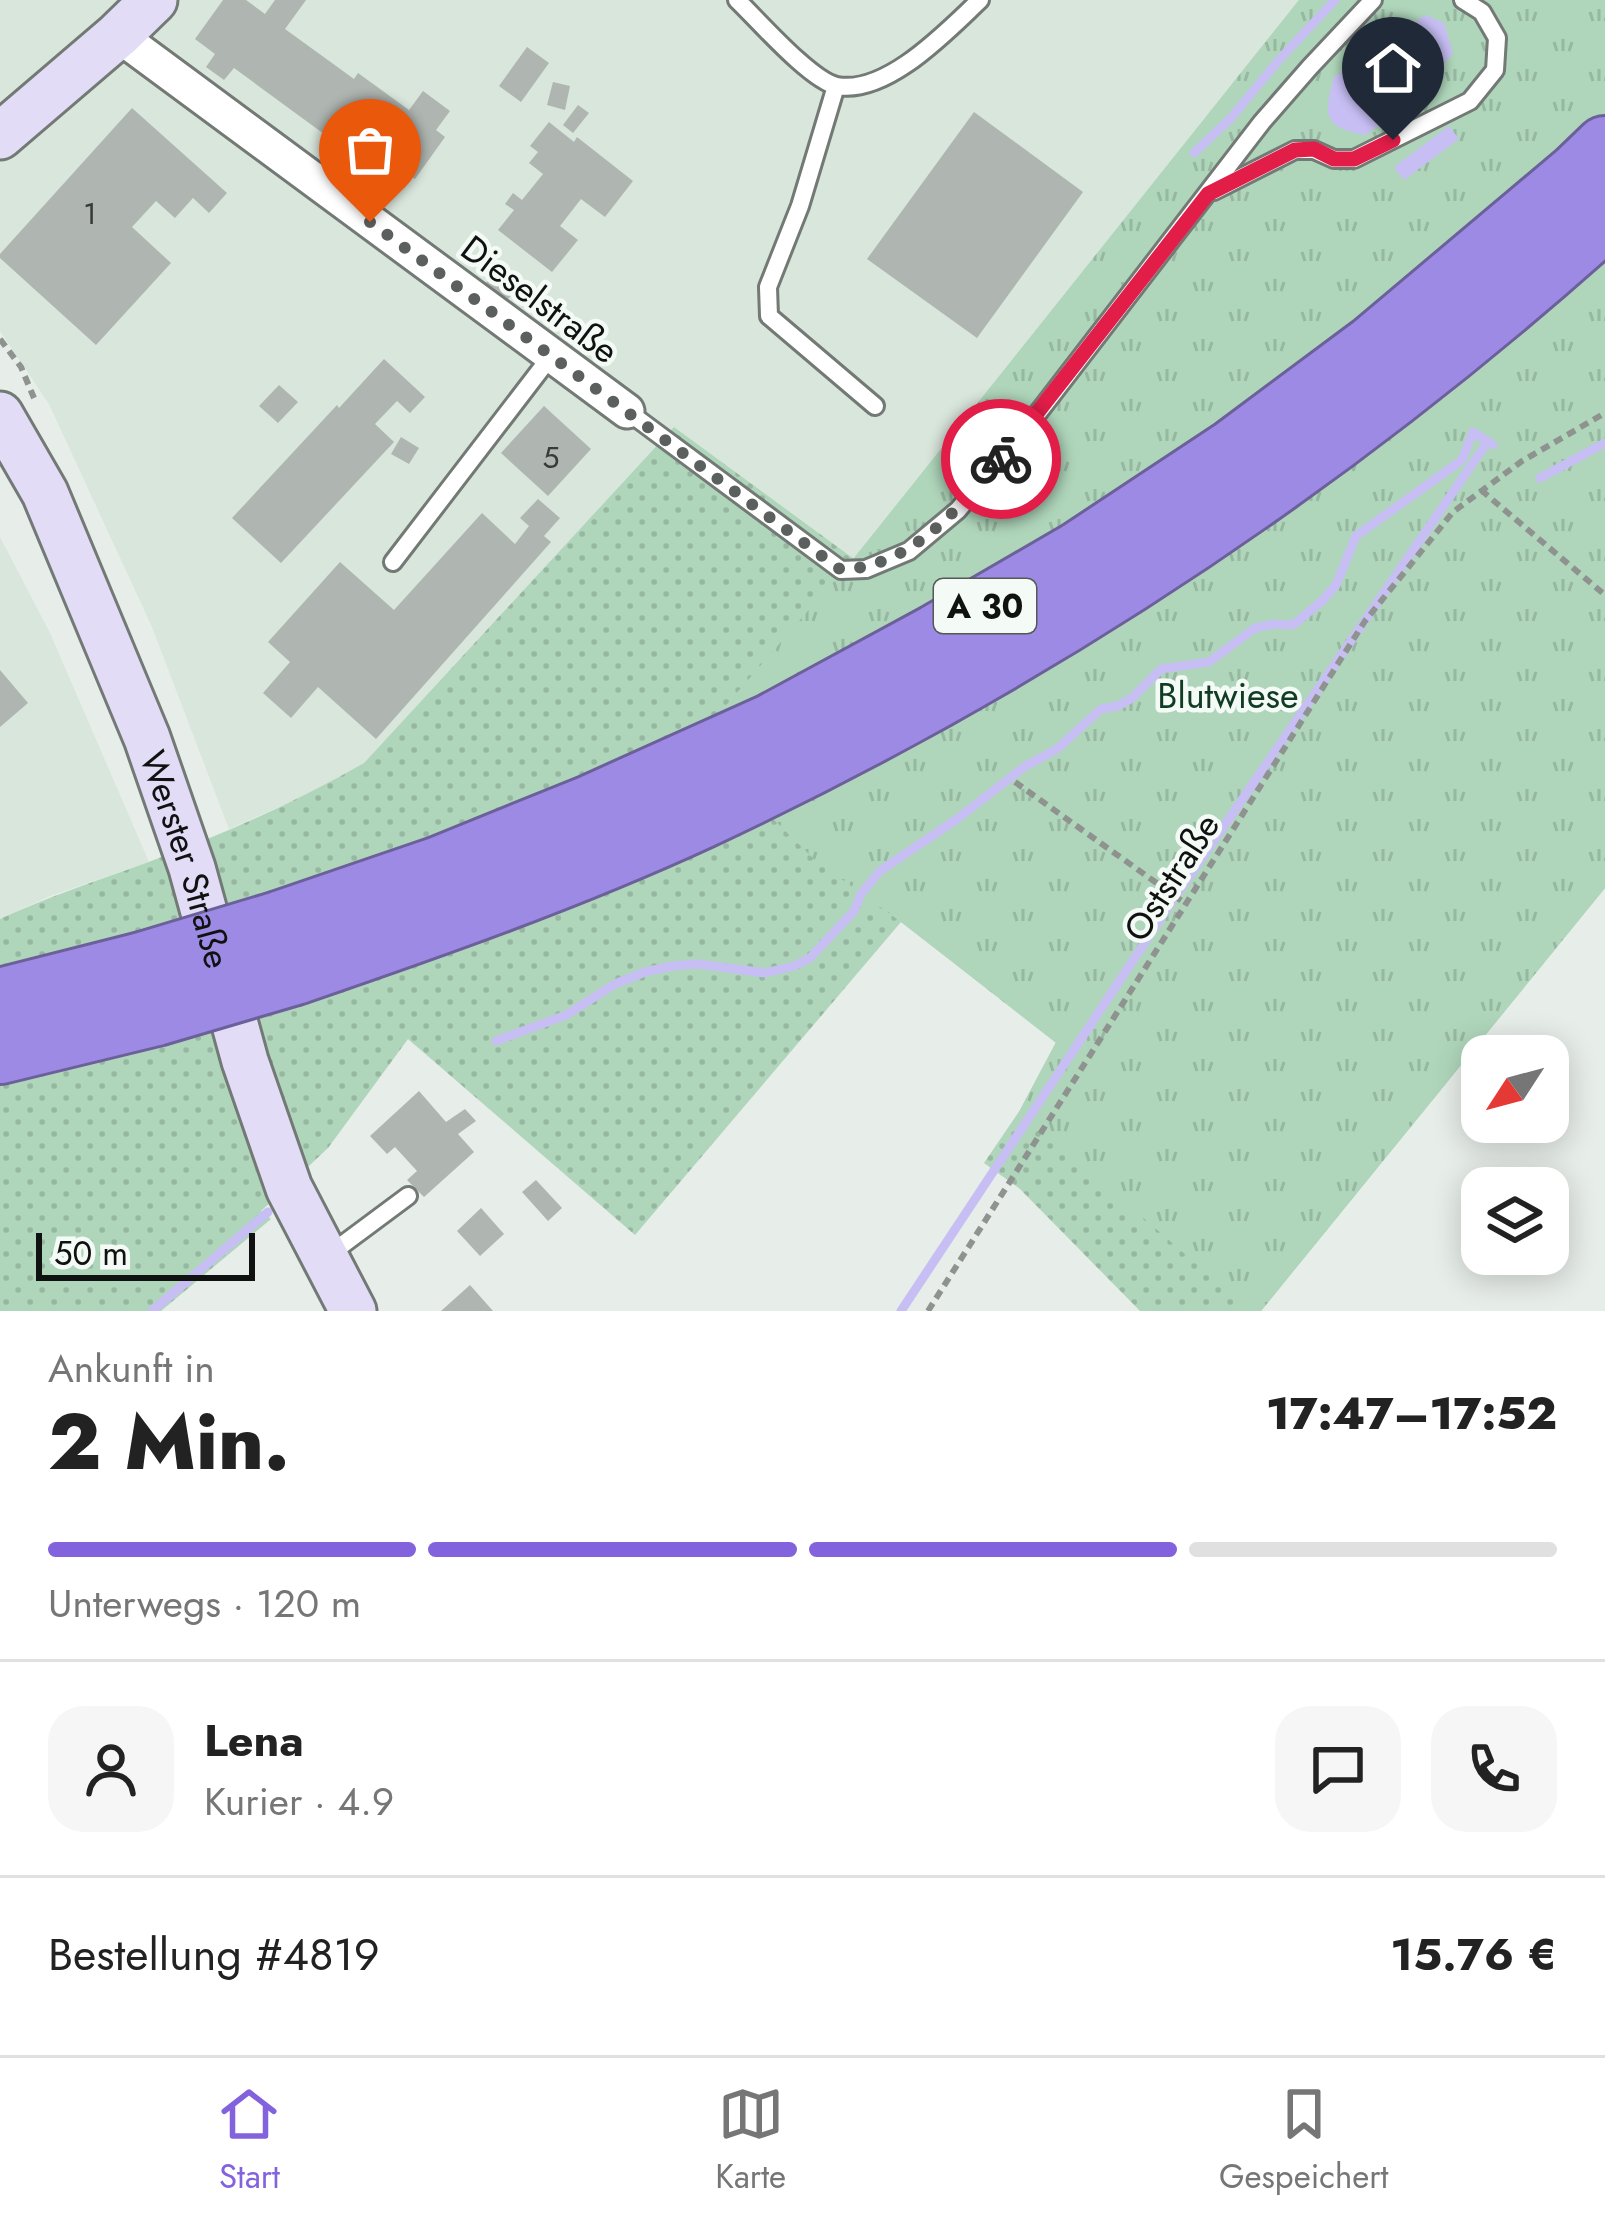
<!DOCTYPE html>
<html lang="de">
<meta charset="utf-8">
<style>
body{margin:0;font-family:Jost,sans-serif;background:#f6f6f6;color:#222;height:100vh;display:flex;flex-direction:column;font-size:45px;white-space:nowrap}
*{box-sizing:border-box;margin:0}
p{font-size:39px;color:#767676}
.icon{flex:none;width:66px;height:66px;fill:none;stroke:currentColor;stroke-width:2;stroke-linecap:round;stroke-linejoin:round}
.map{position:relative;height:1311px;overflow:hidden}
.sheet{display:flex;flex-direction:column;background:#fff;flex:1}
.sheet>*{flex:none}
.needle{width:78px;rotate:234deg}
.buttons{position:absolute;left:1461px;top:1035px;display:grid;gap:24px}
.buttons a{display:grid;place-items:center;width:108px;height:108px;border-radius:24px;background:#fff;box-shadow:0 6px 30px #0003;font-size:60px}
.scale{position:absolute;left:36px;bottom:30px;width:219px;box-sizing:border-box;padding-left:12px;border:6px solid #101211;border-top:0;font-size:33px;line-height:42px;white-space:nowrap;color:#101211;-webkit-text-stroke:9px #f4fbf6;paint-order:stroke}
.pin{position:absolute;display:grid;place-items:center;width:102px;height:102px;color:#fff;margin:-123px -51px;border-radius:50% 50% 50% 0;rotate:-45deg;box-shadow:0 0 12px #0007}
.pin .icon{rotate:45deg}
.courier{position:absolute;display:grid;place-items:center;width:120px;height:120px;margin:-60px;border:9px solid #e11d48;border-radius:50%;background:#fff;color:#222;box-shadow:0 3px 15px #0007}
.overview em{font-style:normal;font-weight:800}
.overview div{display:flex;flex-direction:column-reverse}
.overview{display:flex;align-items:center;justify-content:space-between;height:204px;padding:0 48px}
h1{font-size:78px;font-weight:800;line-height:90px}
.bar{display:grid;grid-template-columns:repeat(4,1fr);gap:18px 12px;align-content:center;height:144px;padding:0 48px}
.bar i{height:15px;border-radius:9px;background:#e0e0e0}
.bar .on{background:#8362dd}
.bar p{grid-column:span 4}
.line{display:flex;align-items:center;gap:30px;padding:0 48px;border-top:3px solid #e0e0e0}
.line div{flex:1}
.round{display:grid;place-items:center;flex:none;width:126px;height:126px;border-radius:36px;background:#f6f6f6}
.tabs{display:flex;justify-content:space-around;align-items:center;height:168px;border-top:3px solid #e0e0e0;background:#fff;font-size:33px;color:#767676}
.tabs a{display:grid;justify-items:center;gap:6px}
.tabs .on{color:#8362dd}
.map>svg:first-child{display:block}
.built{fill:#d9e6dc}
.grass{fill:url(#grass-dots)}
.park{fill:url(#park-tufts)}
.water{fill:#c7bef4}
.lines{fill:none;stroke-linecap:round;stroke-linejoin:round}
.stream{stroke:#c7bef4;stroke-width:9}
.building{fill:#afb5b1}
.service-casing{stroke:#737975;stroke-width:22}
.minor-casing{stroke:#737975;stroke-width:39}
.secondary-casing{stroke:#737975;stroke-width:51}
.motorway-casing{stroke:#6c609a;stroke-width:66}
.path{stroke:#8f9390;stroke-width:6;stroke-dasharray:9 6;stroke-linecap:butt}
.service{stroke:#fff;stroke-width:16}
.minor{stroke:#fff;stroke-width:33}
.secondary{stroke:#e2dcf7;stroke-width:45}
.motorway{stroke:#9d8ae4;stroke-width:60}
.motorway-bridge-casing{stroke:#6c609a;stroke-width:66;stroke-linecap:butt}
.motorway-bridge{stroke:#9d8ae4;stroke-width:60}
.done{stroke:#5b5f5d;stroke-width:12;stroke-dasharray:0 21.6}
.route{stroke:#e11d48;stroke-width:15}
.labels{text-anchor:middle;stroke-width:9;stroke-linejoin:round;paint-order:stroke}
.number-label{font-size:30px;fill:#383b39}
.shield{fill:#f4fbf6;stroke:#545856;stroke-width:3}
.shield-label{font-size:33px;font-weight:bold;fill:#101211}
.street-label{font-size:36px;fill:#101211;stroke:#f4fbf6}
.park-label{font-size:36px;fill:#113b22;stroke:#f4fbf6}
</style>
<div class="map">
<svg width="1605" height="1311" viewBox="0 0 1605 1311">
<defs>
<pattern id="grass-dots" width="8" height="8" patternUnits="userSpaceOnUse" patternTransform="scale(3)"><rect width="8" height="8" fill="#afd6bb"/><path d="M2 2h.1M6 6h.1" fill="none" stroke="#96b7a0" stroke-width="1.8" stroke-linecap="round"/></pattern>
<pattern id="park-tufts" width="24" height="20" patternUnits="userSpaceOnUse" patternTransform="scale(3)"><rect width="24" height="20" fill="#afd6bb"/><path d="M3 7l-1-3M5 7V3M7 7l1-3M15 17l-1-3M17 17v-4M19 17l1-3" fill="none" stroke="#96b7a0"/></pattern>
</defs>
<rect width="100%" height="100%" fill="#e7ede9"/>
<path class="built" d="M0,0H1299L853,559L674,427L364,763L315,791L229,829L152,627L49,404L0,331Z
M0,537L50,633L149,862L50,896L0,919Z"/>
<path class="grass" d="M1299,0H1605V888L1261,1311H1140L1020,1189L984,1163L1020,1110L1056,1043L901,922L635,1235L408,1039L328,1148L261,1211L271,1219L161,1311H0V919C48,897 96,881 146,863C221,835 295,803 364,763L674,427L854,559Z"/>
<path class="park" d="M1299,0H1605V888L1261,1311H1250L1020,1110L1056,1042L901,922L815,860L694,742L853,559Z"/>
<path class="water" d="M1425,15L1444,23L1453,53C1428,83 1399,113 1365,135C1322,127 1324,114 1334,77Z
M1449,126L1459,139L1404,180L1394,167Z"/>
<g class="lines">
<path class="stream" d="M1194,153L1231,118L1278,61L1335,0
M1540,478L1605,443
M1178,893L1488,441
M496,1041L566,1015L615,984L645,972L672,966L698,964L765,973L794,966L810,958L854,911L861,894L880,871L957,819L1024,767L1057,749L1101,709L1118,706L1132,698L1161,669L1209,662L1255,628L1274,624L1293,625L1322,601L1336,585L1356,536L1462,460L1473,432L1493,445
M152,1311L268,1212
M901,1311L1173,900"/>
</g>
<path class="building" d="M223,0H246L265,14L275,0H306L285,29L354,79L358,73L409,110L423,91L450,111L436,130L445,137L415,179L412,177L404,188L386,176L380,175L234,68L224,80L206,67L215,54L195,39Z
M527,47L549,63L521,102L499,86Z
M553,82L570,86L565,110L547,105Z
M578,105L589,113L573,133L563,125Z
M132,108L227,193L209,213L193,198L175,218L156,201L132,227L171,263L96,345L0,258V254Z
M974,112L1083,192L977,338L867,259Z
M549,122L574,142L577,137L633,181L605,217L581,199L560,226L578,240L552,272L498,230L514,210L505,204L513,193L522,200L543,174L529,163L538,152L530,146Z
M501,264L523,281L503,305L482,288Z
M384,359L425,397L410,413L397,401L375,424L394,442L281,563L232,518L337,405L339,408Z
M279,385L298,402L278,423L259,406Z
M544,406L591,449L548,496L501,453Z
M401,437L419,448L409,464L391,454Z
M538,499L560,518L544,536L551,542L376,739L318,687L291,718L263,693L290,662L268,642L340,562L394,610L482,513L515,544L529,526L520,518Z
M0,670L28,703L0,727Z
M419,1091L446,1122L465,1109L476,1121L458,1134L474,1152L424,1197L407,1180L417,1171L395,1147L387,1154L370,1136Z
M536,1180L562,1208L548,1221L522,1192Z
M481,1208L504,1234L480,1256L457,1231Z
M470,1285L493,1311H441Z"/>
<g class="lines">
<defs>
<path id="service" d="M737,0C758,20 811,81 837,86C887,95 947,31 980,0
M836,86L800,206L768,287L769,316L875,406
M1214,191L1295,150H1314L1334,159H1354L1470,101L1495,70L1497,38L1482,12L1463,0
M627,411L841,570L866,569L909,551L958,510L1018,439L1262,122L1310,67L1373,0
M393,562L551,356
M330,1254L408,1196"/>
<path id="minor" d="M118,35L627,411"/>
<g id="secondary">
<path d="M0,136L118,35L154,0"/>
<path id="s1" d="M0,415L45,493L147,738L192,868L245,1061L289,1188L353,1311"/>
</g>
<path id="motorway" d="M279,922L437,868L590,806L772,724L936,635L1079,552L1233,450L1374,345L1577,174L1605,147
M295,974C432,927 569,879 701,818C1030,664 1335,462 1605,219
M0,999L142,963
M0,1053L156,1015"/>
</defs>
<use href="#service" class="service-casing"/>
<use href="#minor" class="minor-casing"/>
<use href="#secondary" class="secondary-casing"/>
<use href="#motorway" class="motorway-casing"/>
<path class="path" d="M0,339L21,367L34,398
M1481,490L1605,595
M1015,782L1186,904
M928,1311L1365,621L1453,512L1522,461L1605,413"/>
<use href="#service" class="service"/>
<use href="#minor" class="minor"/>
<use href="#secondary" class="secondary"/>
<use href="#motorway" class="motorway"/>
<defs>
<path id="motorway-bridge" d="M142,963L279,922
M156,1015L295,974"/>
</defs>
<use href="#motorway-bridge" class="motorway-bridge-casing"/>
<use href="#motorway-bridge" class="motorway-bridge"/>
</g>
<g class="lines">
<path class="done" d="M370,222L841,570C912,566 957,510 1001,459"/>
<path class="route" d="M1001,459L1208,194L1295,150L1314,149L1334,159H1354L1393,140"/>
</g>
<g class="labels">
<g class="number-label">
<text x="90" y="224">1</text>
<text x="551" y="468">5</text>
</g>
<rect class="shield" x="934" y="579" width="102" height="54" rx="9"/>
<g class="shield-label">
<text x="985" y="618">A 30</text>
</g>
<g class="street-label">
<text transform="translate(540 299) rotate(37)" y="13">Dieselstraße</text>
<text dy="13" stroke="none"><textPath href="#s1" startOffset="483">Werster Straße</textPath></text>
<text transform="translate(1171 877) rotate(-57)" y="13">Oststraße</text>
</g>
<g class="park-label">
<text x="1228" y="708">Blutwiese</text>
</g>
</g>
</svg>
<div class="buttons">
<a><svg class="needle" viewBox="-14 -14 28 28"><path d="M0-13l5 13h-10z" fill="#e53935"/><path d="M0 13l5-13h-10z" fill="#767676"/></svg></a>
<a><svg class="icon" aria-label="layers" viewBox="0 0 24 24"><path d="M12 4l9 5-9 5-9-5zM3 14l9 5 9-5"/></svg></a>
</div>
<div class="scale">50 m</div>
<div class="pin" style="left:370px;top:222px;background:#ea580c"><svg class="icon" aria-label="bag" viewBox="0 0 24 24"><path d="M5 8h14l-1 12H6zM9 8a3 3 0 0 1 6 0"/></svg></div>
<div class="pin" style="left:1393px;top:140px;background:#1f2937"><svg class="icon" aria-label="home" viewBox="0 0 24 24"><path d="M3 11l9-7 9 7M6 9v11h12V9"/></svg></div>
<div class="courier" style="left:1001px;top:459px"><svg class="icon" aria-label="bike" viewBox="0 0 24 24"><circle cx="6" cy="16" r="4"/><circle cx="18" cy="16" r="4"/><path d="M6 16l4-8h5l3 8M10 8l3 8H6M13 5h3"/></svg></div>
</div>
<section class="sheet">
<div class="overview"><div><h1>2 Min.</h1><p>Ankunft in</p></div><em>17:47–17:52</em></div>
<div class="bar"><i class="on"></i><i class="on"></i><i class="on"></i><i></i><p>Unterwegs · 120 m</p></div>
<div class="line" style="height:216px"><a class="round"><svg class="icon" aria-label="person" viewBox="0 0 24 24"><circle cx="12" cy="8" r="4"/><path d="M4 21q1-7 8-7t8 7"/></svg></a><div><b>Lena</b><p>Kurier · 4.9</p></div><a class="round"><svg class="icon" aria-label="chat" viewBox="0 0 24 24"><path d="M4 5h16v11H9l-5 4z"/></svg></a><a class="round"><svg class="icon" aria-label="phone" viewBox="0 0 24 24"><path d="M5 4h4l2 5-3 2q2 4 5 5l2-3 5 2v4C11 20 4 13 5 4z"/></svg></a></div>
<div class="line" style="height:156px"><div>Bestellung #4819</div><b>15.76 €</b></div>
</section>
<nav class="tabs">
<a class="on"><svg class="icon" aria-label="home" viewBox="0 0 24 24"><path d="M3 11l9-7 9 7M6 9v11h12V9"/></svg>Start</a>
<a><svg class="icon" aria-label="map" viewBox="0 0 24 24"><path d="M3 6l6-2 6 2 6-2v14l-6 2-6-2-6 2zM9 4v14M15 6v14"/></svg>Karte</a>
<a><svg class="icon" aria-label="saved" viewBox="0 0 24 24"><path d="M7 4h10v16l-5-4-5 4z"/></svg>Gespeichert</a>
</nav>
